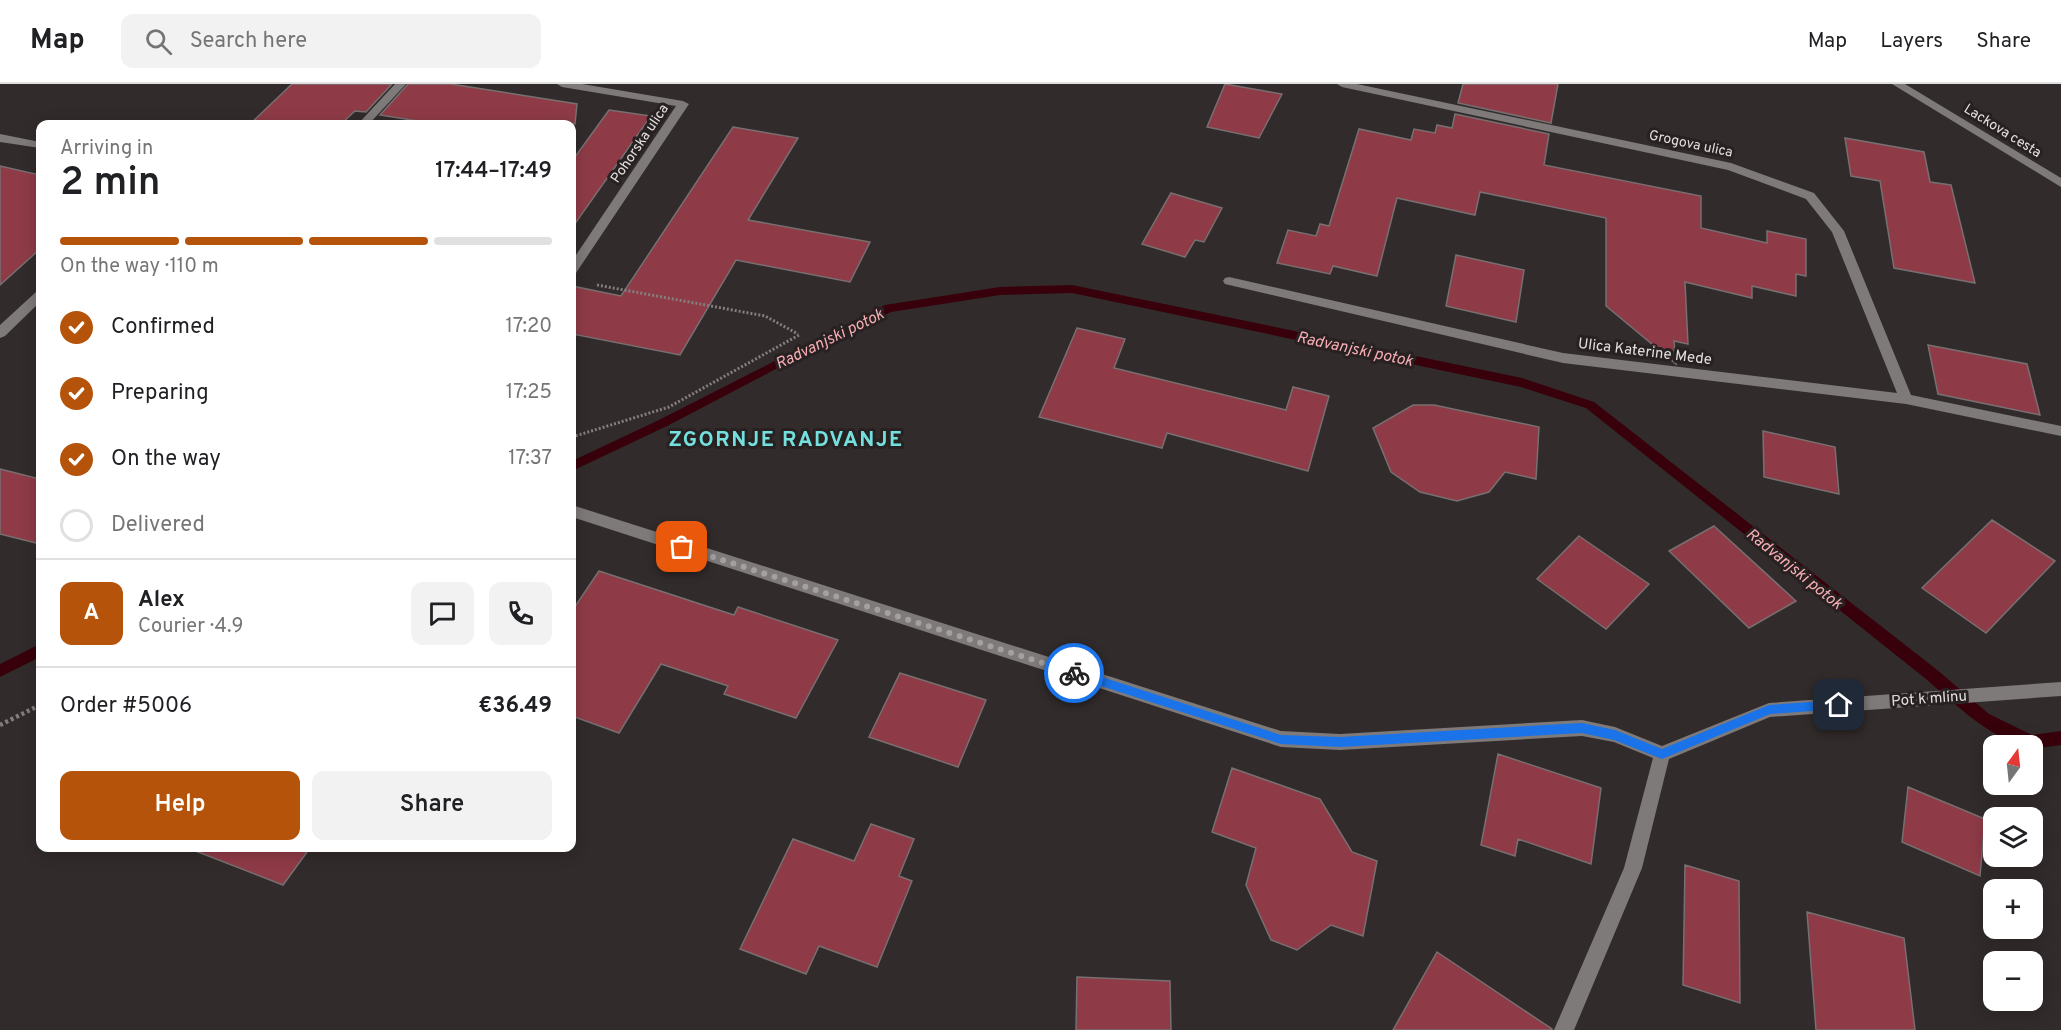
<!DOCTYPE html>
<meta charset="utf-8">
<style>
body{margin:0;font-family:Overpass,sans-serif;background:#f2f2f2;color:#202124;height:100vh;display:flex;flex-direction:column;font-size:22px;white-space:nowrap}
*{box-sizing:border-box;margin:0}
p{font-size:20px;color:#757577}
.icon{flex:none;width:33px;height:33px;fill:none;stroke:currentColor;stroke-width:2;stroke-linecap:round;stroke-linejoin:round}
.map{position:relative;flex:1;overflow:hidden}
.sheet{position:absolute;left:36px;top:36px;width:540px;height:732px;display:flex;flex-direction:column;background:#fff;border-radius:12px;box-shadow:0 3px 15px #0003}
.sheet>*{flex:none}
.needle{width:39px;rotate:15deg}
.tools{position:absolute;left:1983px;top:651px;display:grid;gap:12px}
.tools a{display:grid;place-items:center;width:60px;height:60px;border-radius:12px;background:#fff;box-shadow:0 3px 15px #0003;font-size:30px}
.pin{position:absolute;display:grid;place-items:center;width:51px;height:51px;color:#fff;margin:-26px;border-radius:12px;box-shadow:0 3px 9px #0006}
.courier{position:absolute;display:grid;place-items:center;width:60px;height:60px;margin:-30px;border:4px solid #1a73e8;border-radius:50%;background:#fff;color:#222;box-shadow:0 2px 8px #0007}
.overview em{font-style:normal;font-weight:600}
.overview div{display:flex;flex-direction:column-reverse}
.overview{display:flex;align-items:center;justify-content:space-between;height:102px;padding:0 24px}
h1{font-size:39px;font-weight:600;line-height:45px}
.bar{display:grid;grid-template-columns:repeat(4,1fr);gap:9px 6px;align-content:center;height:72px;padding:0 24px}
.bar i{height:8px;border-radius:4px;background:#e0e0e0}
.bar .on{background:#b45309}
.bar p{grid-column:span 4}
.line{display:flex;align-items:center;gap:15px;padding:0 24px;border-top:2px solid #e0e0e0}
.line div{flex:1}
.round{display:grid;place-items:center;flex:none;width:63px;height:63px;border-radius:12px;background:#f2f2f2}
ol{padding:0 24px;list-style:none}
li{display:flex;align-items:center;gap:18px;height:66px}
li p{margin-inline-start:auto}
li .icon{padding:6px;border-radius:50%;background:#b45309;color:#fff;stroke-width:4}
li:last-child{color:#757577}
li i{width:33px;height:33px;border:3px solid #e0e0e0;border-radius:50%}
.action{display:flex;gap:12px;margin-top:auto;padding:12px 24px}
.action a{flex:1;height:69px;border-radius:12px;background:#b45309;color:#fff;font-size:24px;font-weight:600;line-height:69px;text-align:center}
.action a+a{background:#f2f2f2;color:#202124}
header{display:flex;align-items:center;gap:36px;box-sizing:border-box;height:84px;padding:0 30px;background:#fff;border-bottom:2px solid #e0e0e0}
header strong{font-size:28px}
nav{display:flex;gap:33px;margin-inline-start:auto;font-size:21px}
.search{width:420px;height:54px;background:#f2f2f2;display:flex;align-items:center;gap:15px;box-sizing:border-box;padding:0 21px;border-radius:12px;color:#757577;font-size:22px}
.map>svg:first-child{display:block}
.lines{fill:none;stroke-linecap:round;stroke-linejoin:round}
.stream{fill:#37000b;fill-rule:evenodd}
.building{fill:#8e3b47;stroke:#776f70;stroke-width:1.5}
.path-far1{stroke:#847e7e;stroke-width:3;stroke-dasharray:2 2;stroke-linecap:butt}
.path{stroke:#847e7e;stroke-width:4.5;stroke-dasharray:3 3;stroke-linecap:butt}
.minor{fill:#7e7a7a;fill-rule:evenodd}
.route{fill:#1a73e8}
.done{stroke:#a59fa0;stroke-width:6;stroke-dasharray:0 10.8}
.labels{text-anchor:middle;stroke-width:6;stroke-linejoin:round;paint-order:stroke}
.far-street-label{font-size:14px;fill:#e3dedf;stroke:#282122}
.street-label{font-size:15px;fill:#e3dedf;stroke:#282122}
.water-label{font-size:16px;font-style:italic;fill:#f7aeb4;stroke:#282122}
.district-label{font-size:21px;font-weight:bold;letter-spacing:1.5px;fill:#74e0de;stroke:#282122}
</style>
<header>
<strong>Map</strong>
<div class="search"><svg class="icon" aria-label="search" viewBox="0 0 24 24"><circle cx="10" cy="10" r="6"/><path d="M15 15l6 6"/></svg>Search here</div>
<nav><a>Map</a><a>Layers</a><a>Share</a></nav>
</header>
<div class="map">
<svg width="2061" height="946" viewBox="0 0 2061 946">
<rect width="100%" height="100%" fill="#322b2b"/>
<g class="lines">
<path class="stream" d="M1072,201L1522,294L1594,318L1936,585L1989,630L2032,651L2061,647V661L2032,665V662C1997,662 1952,617 1926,595L1586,324L1521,303L1072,209L1000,211L891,228L791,277L667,342L572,387V377L659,336L885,221L1000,203Z
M40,560V573L0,593V580Z"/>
</g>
<path class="building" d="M292,0H392L366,28L355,27L341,40H250Z
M408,0H451L577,20L575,40H437L380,31Z
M1225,0L1282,10L1259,54L1207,43Z
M1463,0H1558L1551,39L1458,19Z
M609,26L651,32L572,144V77Z
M1455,30L1549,50L1544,81L1701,112V144L1767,159V147L1806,155V192L1796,190V212L1752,202V214L1685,198L1688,260L1674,257L1676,280L1606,222V134L1480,108L1475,131L1397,114L1377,192L1333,182L1330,190L1277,179L1288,146L1316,152L1320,140L1329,142L1359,45L1411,56L1414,45L1435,49L1437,41L1452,44Z
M733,43L798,54L748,136L870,158L850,198L736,176L680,271L572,250V202L621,212Z
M1845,54L1924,68L1930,98L1951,101L1975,199L1894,184L1880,97L1851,92Z
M0,82L40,91V165L0,201Z
M1171,109L1222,124L1204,158L1195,156L1185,173L1142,160Z
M1456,171L1524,186L1516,238L1446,222Z
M1077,244L1125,255L1114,284L1286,326L1293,303L1329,312L1308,387L1167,349L1162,364L1039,333Z
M1928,261L2027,280L2040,331L1938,310Z
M1413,321H1434L1539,343L1536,395L1505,388L1489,408L1457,417L1420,408L1391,388L1373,344Z
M1763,347L1835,363L1839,410L1764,393Z
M0,385L40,395V460L0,450Z
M1992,436L2055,477L1986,549L1922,504Z
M1714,442L1796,517L1749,544L1669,467Z
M1579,452L1649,500L1606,545L1537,495Z
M599,487L734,531L738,523L838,556L796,634L724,610L728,602L661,580L619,649L572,632V527Z
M900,589L986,616L958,683L869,653Z
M1498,670L1601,704L1591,780L1518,755L1515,772L1481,761Z
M1232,684L1320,715L1352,768L1377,777L1363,852L1331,841L1297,866L1271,856L1246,801L1256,764L1212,748Z
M1908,703L1985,735L1980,792L1902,758Z
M871,740L914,755L899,792L912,797L877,883L819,862L806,890L740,865L793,755L854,777Z
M194,764H310L283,801L193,766Z
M1685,781L1739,797L1740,919L1683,901Z
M1807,828L1904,854L1915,946H1816Z
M1437,868L1552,945V946H1393Z
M1077,893L1170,897L1171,946H1076Z"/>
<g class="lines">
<path class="path-far1" d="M597,201L765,232L798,250
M572,353L669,323L799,251"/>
<path class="path" d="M0,641L40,621"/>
<path class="minor" d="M395,0H406L369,40H358Z
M557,0H582L683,17L689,20L576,189L572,190V177L676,22L562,3Z
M1337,0H1357L1731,79L1814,109L1844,147L1911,311L2061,342V352L1906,320L1563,279L1225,200L1223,197L1225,194L1229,193L1563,269L1897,309L1832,148L1806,115L1728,86L1342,3Z
M1892,0H1905L2061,94V103Z
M0,50L40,58V64L0,58Z
M40,207V218L5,252L0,254V241L36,208Z
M572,421L1281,647L1340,650L1582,636L1615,643L1662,662L1769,619L2061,598V612L1770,633L1669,675L1642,784L1574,946H1554L1624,784L1653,674L1614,658L1582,652L1340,666L1281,663L572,433Z"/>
</g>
<path class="route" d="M1074,584L1281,651L1340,653L1582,639L1615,646L1662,665L1769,621L1839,616L1845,621L1839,625L1770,630L1662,675L1614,656L1582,649L1340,663L1281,660L1070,592L1069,589Z"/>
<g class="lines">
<path class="done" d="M682,463L1074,589"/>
</g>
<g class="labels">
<g class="far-street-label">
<text transform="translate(2003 46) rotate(32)" y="5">Lackova cesta</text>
<text transform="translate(639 59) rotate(-56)" y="5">Pohorska ulica</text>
<text transform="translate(1691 59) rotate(12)" y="5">Grogova ulica</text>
</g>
<g class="street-label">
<text transform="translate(1645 267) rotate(7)" y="5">Ulica Katerine Mede</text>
<text transform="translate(1929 614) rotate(-4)" y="5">Pot k mlinu</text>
</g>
<g class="water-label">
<text transform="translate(829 254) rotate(-26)" y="6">Radvanjski potok</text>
<text transform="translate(1355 264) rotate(12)" y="6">Radvanjski potok</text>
<text transform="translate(1795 484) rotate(39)" y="6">Radvanjski potok</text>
</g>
<g class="district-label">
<text x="786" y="362">ZGORNJE RADVANJE</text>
</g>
</g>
</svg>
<div class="tools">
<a><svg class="needle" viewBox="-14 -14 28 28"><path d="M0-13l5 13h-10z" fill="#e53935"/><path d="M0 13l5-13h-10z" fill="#757577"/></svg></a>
<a><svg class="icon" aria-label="layers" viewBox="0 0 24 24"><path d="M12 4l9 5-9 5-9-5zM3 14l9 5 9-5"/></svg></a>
<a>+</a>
<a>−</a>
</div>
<div class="pin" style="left:682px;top:463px;background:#ea580c"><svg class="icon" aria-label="bag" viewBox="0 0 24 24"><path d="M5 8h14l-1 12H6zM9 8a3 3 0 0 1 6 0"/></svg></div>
<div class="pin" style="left:1839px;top:621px;background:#1f2937"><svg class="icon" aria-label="home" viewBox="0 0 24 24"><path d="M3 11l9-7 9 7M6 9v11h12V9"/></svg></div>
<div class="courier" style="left:1074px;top:589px"><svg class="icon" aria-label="bike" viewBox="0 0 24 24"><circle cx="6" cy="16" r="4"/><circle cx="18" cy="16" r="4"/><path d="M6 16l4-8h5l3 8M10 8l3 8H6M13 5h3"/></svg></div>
<section class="sheet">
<div class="overview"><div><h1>2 min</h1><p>Arriving in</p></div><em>17:44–17:49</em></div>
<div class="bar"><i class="on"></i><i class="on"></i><i class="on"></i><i></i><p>On the way · 110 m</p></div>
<ol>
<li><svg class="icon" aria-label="check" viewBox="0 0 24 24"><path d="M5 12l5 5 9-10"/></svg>Confirmed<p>17:20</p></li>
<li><svg class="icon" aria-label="check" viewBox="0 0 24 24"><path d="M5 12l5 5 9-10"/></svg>Preparing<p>17:25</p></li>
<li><svg class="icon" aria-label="check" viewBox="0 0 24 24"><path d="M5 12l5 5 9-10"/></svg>On the way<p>17:37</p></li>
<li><i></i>Delivered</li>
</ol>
<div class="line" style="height:108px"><b class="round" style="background:#b45309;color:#fff">A</b><div><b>Alex</b><p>Courier · 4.9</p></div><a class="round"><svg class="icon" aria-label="chat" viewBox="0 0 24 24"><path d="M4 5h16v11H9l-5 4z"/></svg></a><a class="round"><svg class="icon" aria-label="phone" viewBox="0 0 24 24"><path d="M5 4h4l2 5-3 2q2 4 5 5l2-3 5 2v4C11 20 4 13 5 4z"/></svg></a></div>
<div class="line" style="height:78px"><div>Order #5006</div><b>€36.49</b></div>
<div class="action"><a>Help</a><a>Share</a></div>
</section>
</div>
